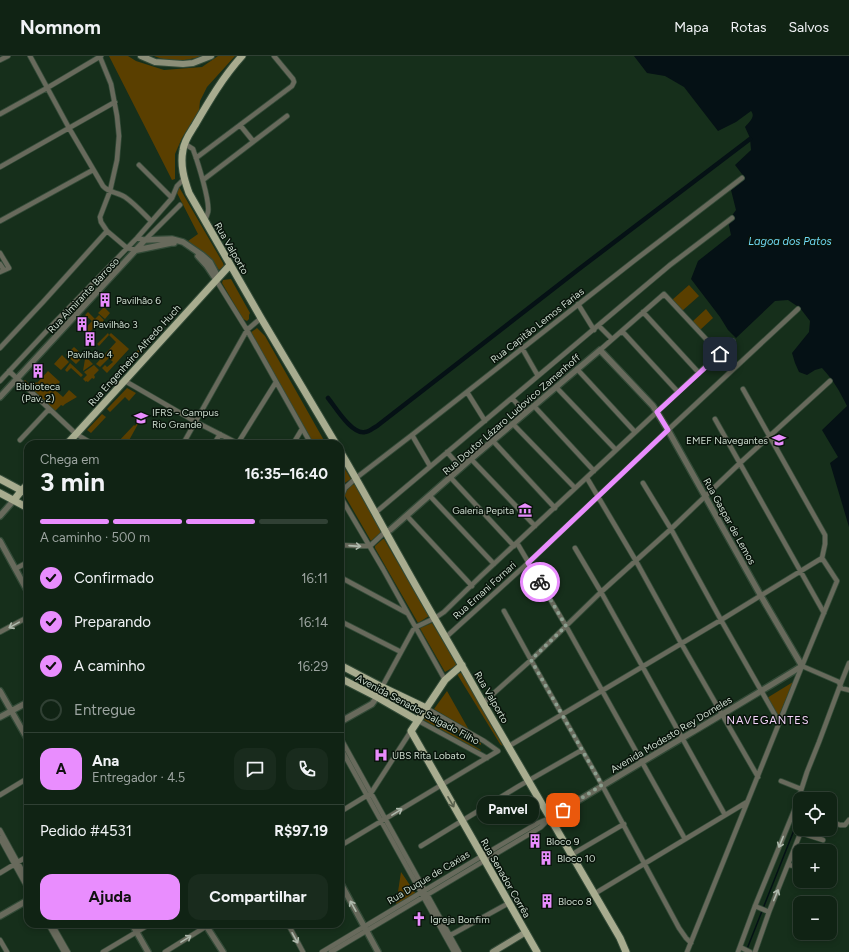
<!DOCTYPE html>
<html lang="pt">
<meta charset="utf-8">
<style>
body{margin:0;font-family:Figtree,sans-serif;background:#192b1d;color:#f1f3f6;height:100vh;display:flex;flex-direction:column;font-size:15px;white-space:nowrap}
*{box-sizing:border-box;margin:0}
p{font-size:13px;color:#9ca4a0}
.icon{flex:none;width:22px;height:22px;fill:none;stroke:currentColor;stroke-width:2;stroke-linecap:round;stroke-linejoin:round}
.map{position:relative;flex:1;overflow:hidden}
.panel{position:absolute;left:24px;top:384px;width:320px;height:488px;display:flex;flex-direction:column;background:#102314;border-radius:12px;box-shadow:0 2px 6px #0003,0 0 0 1px #304034}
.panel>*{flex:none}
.tools{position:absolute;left:793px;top:736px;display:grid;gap:8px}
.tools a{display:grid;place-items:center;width:44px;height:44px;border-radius:8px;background:#102314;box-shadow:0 2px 6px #0003,0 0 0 1px #304034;font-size:20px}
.pin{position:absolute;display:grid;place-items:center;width:34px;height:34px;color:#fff;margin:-17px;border-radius:8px;box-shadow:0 2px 6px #0006}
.courier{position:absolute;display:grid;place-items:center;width:40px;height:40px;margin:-20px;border:3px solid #e98dfe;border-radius:50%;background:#fff;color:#222;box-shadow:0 1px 5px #0007}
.bubble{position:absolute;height:28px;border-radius:12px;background:#102314;box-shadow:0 2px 6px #0003,0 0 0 1px #304034;font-size:13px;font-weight:700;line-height:28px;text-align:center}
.summary em{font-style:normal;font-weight:700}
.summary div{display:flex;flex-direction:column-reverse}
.summary{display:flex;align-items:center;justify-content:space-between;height:68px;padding:0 16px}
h1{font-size:26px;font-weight:700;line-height:30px}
.bar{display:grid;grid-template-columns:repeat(4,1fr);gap:6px 4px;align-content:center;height:48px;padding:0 16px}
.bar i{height:5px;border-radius:3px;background:#304034}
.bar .current{background:#e98dfe}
.bar p{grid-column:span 4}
.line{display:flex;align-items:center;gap:10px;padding:0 16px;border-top:1px solid #304034}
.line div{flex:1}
.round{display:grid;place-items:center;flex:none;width:42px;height:42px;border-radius:12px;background:#192b1d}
ol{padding:0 16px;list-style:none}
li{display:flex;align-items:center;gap:12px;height:44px}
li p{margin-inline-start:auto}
li .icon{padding:4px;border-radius:50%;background:#e98dfe;color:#111;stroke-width:4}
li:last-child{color:#9ca4a0}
li i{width:22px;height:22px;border:2px solid #304034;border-radius:50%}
.button{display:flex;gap:8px;margin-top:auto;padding:8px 16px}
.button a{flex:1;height:46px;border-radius:12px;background:#e98dfe;color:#111;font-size:16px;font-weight:700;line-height:46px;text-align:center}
.button a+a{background:#192b1d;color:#f1f3f6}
header{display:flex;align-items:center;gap:24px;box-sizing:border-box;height:56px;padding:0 20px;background:#102314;border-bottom:1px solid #304034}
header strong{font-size:19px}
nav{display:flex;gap:22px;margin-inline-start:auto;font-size:14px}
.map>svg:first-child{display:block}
.green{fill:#5a3f00}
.water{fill:#051115}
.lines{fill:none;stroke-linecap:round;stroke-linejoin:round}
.stream{stroke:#051115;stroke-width:1.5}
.canal{stroke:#051115;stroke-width:4.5}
.minor-casing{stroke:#334b38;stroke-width:6}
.tertiary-casing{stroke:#334b38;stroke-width:8}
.secondary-casing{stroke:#334b38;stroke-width:8}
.primary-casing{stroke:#334b38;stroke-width:9}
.minor{stroke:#686a5c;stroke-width:4.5}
.tertiary{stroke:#686a5c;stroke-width:5.5}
.secondary{stroke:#8c8f79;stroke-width:6}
.primary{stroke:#a8ac8f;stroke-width:7}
.oneway{stroke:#aeb9ac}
.oneway2{stroke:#58604d}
.done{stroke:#8c9f8f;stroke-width:4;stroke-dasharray:0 7.2}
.route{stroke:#e98dfe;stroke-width:5}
.labels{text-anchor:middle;stroke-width:3;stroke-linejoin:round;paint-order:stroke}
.street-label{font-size:10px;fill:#ccdbce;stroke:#09140b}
.poi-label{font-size:10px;fill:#ccdbce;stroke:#09140b;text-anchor:start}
.water-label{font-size:11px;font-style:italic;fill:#6fd9f5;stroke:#09140b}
.neighbourhood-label{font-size:11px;letter-spacing:1px;fill:#f4d5fa;stroke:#09140b}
</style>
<header>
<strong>Nomnom</strong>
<nav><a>Mapa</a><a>Rotas</a><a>Salvos</a></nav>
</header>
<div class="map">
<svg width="849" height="896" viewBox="0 0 849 896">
<rect width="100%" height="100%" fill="#162f1b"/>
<path class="green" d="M109,0H128L136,5L164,14L202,11L218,0H235L207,31L200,45L199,55L182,82L175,98V123L172,124Z
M154,0H203C186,5 170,7 154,0Z
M179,131L223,207L224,210L219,214L212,203L206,200L188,185L198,178L177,137Z
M231,223L250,257L249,259V263L247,265L243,263L222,227L223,224Z
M689,229L699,240L682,255L672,244Z
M104,251L110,257L105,263L98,257Z
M706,253L713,262L700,274L692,266Z
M88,256L95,263L99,259L104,264L100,269L98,267L87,279L83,275L92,265L85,259Z
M257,272L265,280L326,388H313L250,277Z
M108,277L109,279L111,277L129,293L107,317L102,312L105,309L107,311L113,306L109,302L100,311L96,308L116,286L109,279L99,290L97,288Z
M74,291L84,300L76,308L66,299Z
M138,294L140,295L114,323L113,321Z
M62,299L69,306L61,314L54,308Z
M86,301L93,308L83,315L85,303Z
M70,307L83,319L81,321L71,312L67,316L65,314Z
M94,309L99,314L94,319L95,321L94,323L92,322L88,326L86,325V326L83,323L87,319L84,316Z
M48,315L60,326L54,333L63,341L69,334L77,341L65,348L63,350L61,349L55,355L24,325L25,324L32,331L36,326L37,327Z
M127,332L136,337L129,345L125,341L110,356L107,353Z
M102,358L106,361L91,377L87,374Z
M137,367L138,368L127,388L117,387L134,369L135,370Z
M340,405L351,423L340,430Z
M355,428L381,475L380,477L371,485L345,440L344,438L351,429Z
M383,483H384L429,560L418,567L375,492V490Z
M432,567L457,608V609L445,616L421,574L420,572Z
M460,617H462L503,690L501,689L500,688L457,618Z
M793,626L778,662L767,642Z
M447,635L469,674L434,653Z
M430,657L481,687V689L427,659Z
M425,662L481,694L480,695L424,664Z
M401,816L416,838L396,849Z"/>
<path class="water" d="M634,0H849V471L830,407L838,401L822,374L847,350C839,334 834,325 822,312L815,314L807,319L799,316L795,307L792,297L809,276L810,265L800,252L788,244L775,245L736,282L728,274L720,261L691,223L698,205L731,179L728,165L736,154L731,134L745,122L735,109L751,94L750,82L745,71C749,66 756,61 751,55L736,66L718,75L684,31L665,20L647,17Z"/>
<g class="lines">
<path class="stream" d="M747,893L800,759"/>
<path class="canal" d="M328,342C336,352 352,379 365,376C369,376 373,372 377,370L579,213L750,83"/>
<defs>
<path id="minor" d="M30,0L69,72L103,130C109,137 118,136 125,141C135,148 143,157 151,165
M100,1L111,28L117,60L119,80L117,104L110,135L100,161L101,166L107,175L127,192L137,194
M0,4L8,0
M0,58L47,32L101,0
M240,69L253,85
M185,88L193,93L194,96C198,107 210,145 208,156C207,159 206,162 205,165
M196,102L292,30L294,26L293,23L274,0
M139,109L172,142
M0,111L115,46
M203,124L287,60
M0,165L93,114
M137,182L145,184L180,149
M0,197L9,212L0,216
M0,208L4,214
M216,224L247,274L311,388
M578,248L594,274
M643,256L699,317
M599,270L612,283
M622,275L678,336
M0,292L43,246L107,175
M522,292L538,320
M600,294L664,238L720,298
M577,313L635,376
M9,315L76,378L93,388
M0,325L56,265L137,182L172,142L177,130L184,123
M125,325L196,366L239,388
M556,331L616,394
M743,333L825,479V488L822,502
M467,336L485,365
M512,342L525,357
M534,350L594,415
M715,363L824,557
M513,368L575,432
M412,379L430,410
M20,384L49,353
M493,385L555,452
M238,387L276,326
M183,388L247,274L261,262
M214,388L220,378
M293,388L302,373
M447,396L461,412
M471,403L535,470
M451,422L514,490
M587,422L636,505L681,587L758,721
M643,427L671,473L721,564L779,666
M340,440L383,513L445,624
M430,440L494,508
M340,447L341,441L345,432L356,422L412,379L635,204L742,122
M375,457L670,209L732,162
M407,460L472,530
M517,487L566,570L685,783
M340,489L359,490H370L385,476
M575,492L601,536L725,759
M15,513L28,506
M340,521L407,557
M504,555L531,604L602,729L679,872L686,882L691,887
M340,565L401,596
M0,576L28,561
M445,582L528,507L668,374L798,253
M802,610L839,626L841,632L849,634
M382,631L413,574L416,571L435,562L444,556L481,520L733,285
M483,647L531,604L601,536L671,473L740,407L830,325
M417,664L487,702
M340,681L459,896
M509,690L721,564L822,502
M340,691L454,896
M781,725L801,733
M0,739L28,722
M340,756L371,737L411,675
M830,758L835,745
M830,765L840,769H845L849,764
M0,774L28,825
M801,777L823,784
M0,782L28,833
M340,790L498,695L484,685L426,652
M421,790L519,730L582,694
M571,799L624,768
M789,809L800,811
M0,817L28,800
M594,838L747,746
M755,850L769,856
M48,868L64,896
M52,868L68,896
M288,868L303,896
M449,880L509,847
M0,884L7,896
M740,891L750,896
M103,896L150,868
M165,896L210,868
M322,896L482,800L538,767L550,762
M331,896L541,771L548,764
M687,896L802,610L837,525L822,502
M738,896L755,850L796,750L807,716L819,686L841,627L849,607
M755,896L769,856L802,773"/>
<path id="tertiary" d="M137,194L171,187H174
M198,200L207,210L215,222
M0,341L145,184L172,183L183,186L202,199L210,206L218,221
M0,460L14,444
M385,476L390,474L471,403L600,294L653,350L668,374L761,540L802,610C718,662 633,710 550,762
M0,485L28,536
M0,635L28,684
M0,661L28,646
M340,666L372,648L377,641L382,631
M340,826L378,896
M0,860L28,844
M132,868L148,896
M205,868L223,896"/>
<path id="secondary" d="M141,0L155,6L183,8L193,7L211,0
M493,896L526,876"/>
<path id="primary" d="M242,0C223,21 209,45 195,69C190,77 184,85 183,94C180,109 184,123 189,137L261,262L336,388
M67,388L230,209
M340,395C362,432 382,470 403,507C429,554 457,600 483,647L620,882L626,896
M0,423L28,438
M0,437L28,452
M14,444L22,434L28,428
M340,609L382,631L426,652
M462,609L445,624L411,675L537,896
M340,622L377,641L417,664"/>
</defs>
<use href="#minor" class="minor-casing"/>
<use href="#tertiary" class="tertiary-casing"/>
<use href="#secondary" class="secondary-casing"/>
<use href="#primary" class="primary-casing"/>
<use href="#minor" class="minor"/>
<use href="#tertiary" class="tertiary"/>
<use href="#secondary" class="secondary"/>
<use href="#primary" class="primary"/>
</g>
<defs><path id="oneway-shaft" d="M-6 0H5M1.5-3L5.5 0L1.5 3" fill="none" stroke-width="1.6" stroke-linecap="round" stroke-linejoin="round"/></defs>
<g class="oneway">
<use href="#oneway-shaft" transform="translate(355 490) rotate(4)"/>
<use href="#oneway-shaft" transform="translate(14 569) rotate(151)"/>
<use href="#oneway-shaft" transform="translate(397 756) rotate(-31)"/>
<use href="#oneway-shaft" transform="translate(781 786) rotate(112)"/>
<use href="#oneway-shaft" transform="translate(776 839) rotate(-68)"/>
<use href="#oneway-shaft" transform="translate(353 850) rotate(-119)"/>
<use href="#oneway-shaft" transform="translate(295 882) rotate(61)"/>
<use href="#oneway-shaft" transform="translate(186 883) rotate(-32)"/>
</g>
<use class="oneway2" href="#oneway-shaft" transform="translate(451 746) rotate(60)"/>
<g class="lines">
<path class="done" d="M540,526L566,570L531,604L602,729L563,754"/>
<path class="route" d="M540,526L528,507L668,374L657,356L720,298"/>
</g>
<defs>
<symbol id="building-bare" viewBox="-9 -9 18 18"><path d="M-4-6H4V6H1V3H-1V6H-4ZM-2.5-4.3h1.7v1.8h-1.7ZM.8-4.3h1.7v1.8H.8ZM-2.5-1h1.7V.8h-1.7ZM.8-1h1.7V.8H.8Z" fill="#e98dfe" stroke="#09140b" stroke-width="2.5" paint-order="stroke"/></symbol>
<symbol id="university-bare" viewBox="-9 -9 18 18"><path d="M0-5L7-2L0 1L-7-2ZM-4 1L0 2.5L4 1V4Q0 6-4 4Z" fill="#e98dfe" stroke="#09140b" stroke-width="2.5" paint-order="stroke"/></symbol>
<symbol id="museum-bare" viewBox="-9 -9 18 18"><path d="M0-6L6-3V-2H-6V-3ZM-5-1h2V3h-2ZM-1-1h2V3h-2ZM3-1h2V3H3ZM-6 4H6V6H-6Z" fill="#e98dfe" stroke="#09140b" stroke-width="2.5" paint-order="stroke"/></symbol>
<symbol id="hospital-bare" viewBox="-9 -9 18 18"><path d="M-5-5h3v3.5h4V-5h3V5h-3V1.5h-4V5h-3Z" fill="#e98dfe" stroke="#09140b" stroke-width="2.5" paint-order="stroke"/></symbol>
<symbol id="church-bare" viewBox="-9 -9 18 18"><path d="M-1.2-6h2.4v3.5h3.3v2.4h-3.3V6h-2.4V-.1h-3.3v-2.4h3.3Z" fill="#e98dfe" stroke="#09140b" stroke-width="2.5" paint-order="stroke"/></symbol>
</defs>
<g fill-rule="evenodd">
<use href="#building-bare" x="95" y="234" width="20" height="20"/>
<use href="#building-bare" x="72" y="258" width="20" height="20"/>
<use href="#building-bare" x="80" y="273" width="20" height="20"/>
<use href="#building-bare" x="28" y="305" width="20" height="20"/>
<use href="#university-bare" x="131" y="352" width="20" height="20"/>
<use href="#university-bare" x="769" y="374" width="20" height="20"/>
<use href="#museum-bare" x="515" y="444" width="20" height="20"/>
<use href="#hospital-bare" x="371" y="689" width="20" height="20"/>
<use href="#building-bare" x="525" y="775" width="20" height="20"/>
<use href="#building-bare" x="536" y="792" width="20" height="20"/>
<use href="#building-bare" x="537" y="835" width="20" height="20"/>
<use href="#church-bare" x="409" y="853" width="20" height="20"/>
</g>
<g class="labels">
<g class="street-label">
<text transform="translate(232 192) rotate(60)" y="4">Rua Valporto</text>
<text transform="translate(83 239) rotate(-47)" y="4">Rua Almirante Barroso</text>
<text transform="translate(537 269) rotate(-38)" y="4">Rua Capitão Lemos Farias</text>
<text transform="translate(134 299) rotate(-48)" y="4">Rua Engenheiro Alfredo Huch</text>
<text transform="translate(511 358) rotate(-41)" y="4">Rua Doutor Lázaro Ludovico Zamenhoff</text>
<text transform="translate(730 465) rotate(61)" y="4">Rua Gaspar de Lemos</text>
<text transform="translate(484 534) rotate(-42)" y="4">Rua Ernani Fornari</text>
<text transform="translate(492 641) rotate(60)" y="4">Rua Valporto</text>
<text transform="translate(418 653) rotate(28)" y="4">Avenida Senador Salgado Filho</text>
<text transform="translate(671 678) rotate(-31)" y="4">Avenida Modesto Rey Dorneles</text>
<text transform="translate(428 821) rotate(-31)" y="4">Rua Duque de Caxias</text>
<text transform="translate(506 822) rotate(60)" y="4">Rua Senador Corrêa</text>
</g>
<g class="poi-label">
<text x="116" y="248">Pavilhão 6</text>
<text x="93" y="272">Pavilhão 3</text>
<text x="90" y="302" text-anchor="middle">Pavilhão 4</text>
<text x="38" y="334" text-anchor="middle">Biblioteca<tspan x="38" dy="12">(Pav. 2)</tspan></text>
<text x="152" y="360">IFRS - Campus<tspan x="152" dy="12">Rio Grande</tspan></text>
<text x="768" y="388" text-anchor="end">EMEF Navegantes</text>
<text x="514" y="458" text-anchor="end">Galeria Pepita</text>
<text x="392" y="703">UBS Rita Lobato</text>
<text x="546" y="789">Bloco 9</text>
<text x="557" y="806">Bloco 10</text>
<text x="558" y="849">Bloco 8</text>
<text x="430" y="867">Igreja Bonfim</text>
</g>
<g class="water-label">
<text x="790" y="189">Lagoa dos Patos</text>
</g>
<g class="neighbourhood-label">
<text x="768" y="668">NAVEGANTES</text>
</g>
</g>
</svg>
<div class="tools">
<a><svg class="icon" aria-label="locate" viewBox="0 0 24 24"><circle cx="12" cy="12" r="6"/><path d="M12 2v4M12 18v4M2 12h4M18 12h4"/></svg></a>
<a>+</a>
<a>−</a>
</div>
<div class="pin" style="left:563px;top:754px;background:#ea580c"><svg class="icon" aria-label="bag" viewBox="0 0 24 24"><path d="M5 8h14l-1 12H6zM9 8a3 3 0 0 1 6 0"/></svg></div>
<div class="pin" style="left:720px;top:298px;background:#1f2937"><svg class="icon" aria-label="home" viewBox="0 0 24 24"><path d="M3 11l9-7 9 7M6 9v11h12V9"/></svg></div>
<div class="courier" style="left:540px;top:526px"><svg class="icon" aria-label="bike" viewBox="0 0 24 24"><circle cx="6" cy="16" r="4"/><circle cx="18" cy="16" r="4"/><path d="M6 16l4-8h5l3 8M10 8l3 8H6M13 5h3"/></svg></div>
<div class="bubble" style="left:477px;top:740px;width:62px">Panvel</div>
<section class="panel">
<div class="summary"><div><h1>3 min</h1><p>Chega em</p></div><em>16:35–16:40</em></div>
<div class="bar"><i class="current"></i><i class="current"></i><i class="current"></i><i></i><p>A caminho · 500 m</p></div>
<ol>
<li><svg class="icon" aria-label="check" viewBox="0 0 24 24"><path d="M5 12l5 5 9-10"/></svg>Confirmado<p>16:11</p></li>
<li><svg class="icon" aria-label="check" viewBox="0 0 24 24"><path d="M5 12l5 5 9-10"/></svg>Preparando<p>16:14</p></li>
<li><svg class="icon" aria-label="check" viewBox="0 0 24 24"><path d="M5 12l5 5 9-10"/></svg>A caminho<p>16:29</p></li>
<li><i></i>Entregue</li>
</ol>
<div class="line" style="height:72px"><b class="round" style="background:#e98dfe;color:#111">A</b><div><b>Ana</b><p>Entregador · 4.5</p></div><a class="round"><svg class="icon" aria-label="chat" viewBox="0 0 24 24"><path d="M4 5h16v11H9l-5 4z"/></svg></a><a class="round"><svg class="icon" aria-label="phone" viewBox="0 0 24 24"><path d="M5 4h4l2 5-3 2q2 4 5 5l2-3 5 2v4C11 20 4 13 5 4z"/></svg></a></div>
<div class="line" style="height:52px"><div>Pedido #4531</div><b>R$97.19</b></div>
<div class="button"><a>Ajuda</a><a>Compartilhar</a></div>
</section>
</div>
